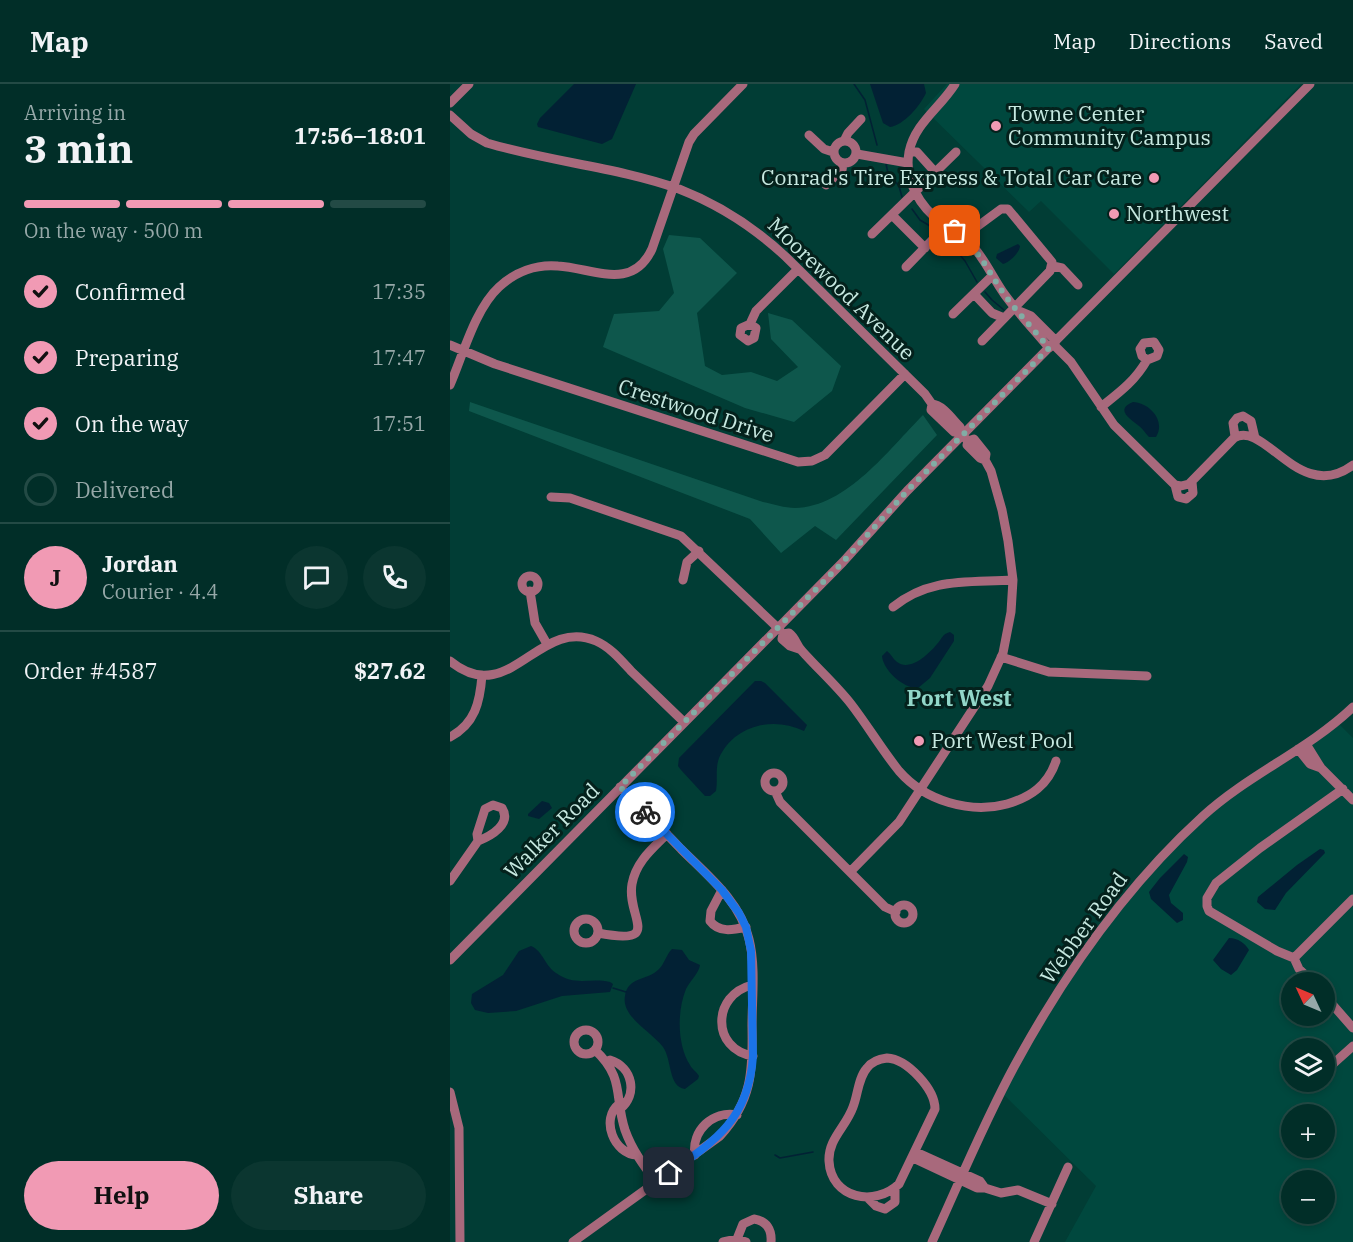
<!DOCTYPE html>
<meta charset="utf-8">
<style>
body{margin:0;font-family:"IBM Plex Serif",serif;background:#0b3630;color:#f1f3f6;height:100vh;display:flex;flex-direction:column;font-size:22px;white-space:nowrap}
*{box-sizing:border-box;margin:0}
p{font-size:20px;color:#96a8a8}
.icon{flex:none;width:33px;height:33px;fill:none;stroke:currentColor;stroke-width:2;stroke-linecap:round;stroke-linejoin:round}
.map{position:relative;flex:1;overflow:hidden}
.drawer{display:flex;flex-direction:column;background:#012e28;width:450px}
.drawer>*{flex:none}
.needle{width:39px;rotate:314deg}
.controls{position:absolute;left:831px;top:888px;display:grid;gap:12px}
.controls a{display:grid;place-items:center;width:54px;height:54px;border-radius:50%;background:#012e28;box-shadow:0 3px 9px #0003,0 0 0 2px #234a45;font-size:30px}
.pin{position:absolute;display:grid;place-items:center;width:51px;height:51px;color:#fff;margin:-26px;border-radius:12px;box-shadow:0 3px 9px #0006}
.courier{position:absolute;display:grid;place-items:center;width:60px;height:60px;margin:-30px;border:4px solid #1a73e8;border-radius:50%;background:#fff;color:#222;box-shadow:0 2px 8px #0007}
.headline em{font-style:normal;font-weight:700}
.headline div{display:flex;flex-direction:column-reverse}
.headline{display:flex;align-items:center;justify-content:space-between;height:102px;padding:0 24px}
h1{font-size:39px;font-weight:700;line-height:45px}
.bar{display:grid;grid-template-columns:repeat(4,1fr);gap:9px 6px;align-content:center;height:72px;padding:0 24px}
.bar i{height:8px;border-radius:4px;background:#234a45}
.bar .active{background:#f19ab4}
.bar p{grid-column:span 4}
.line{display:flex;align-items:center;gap:15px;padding:0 24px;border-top:2px solid #234a45}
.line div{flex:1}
.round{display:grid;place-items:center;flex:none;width:63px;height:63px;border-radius:32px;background:#0b3630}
ol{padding:0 24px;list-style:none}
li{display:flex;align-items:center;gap:18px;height:66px}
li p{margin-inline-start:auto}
li .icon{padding:6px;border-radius:50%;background:#f19ab4;color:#111;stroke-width:4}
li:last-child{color:#96a8a8}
li i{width:33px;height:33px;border:3px solid #234a45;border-radius:50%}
.cta{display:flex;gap:12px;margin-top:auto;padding:12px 24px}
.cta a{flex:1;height:69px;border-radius:36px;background:#f19ab4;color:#111;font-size:24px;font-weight:700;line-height:69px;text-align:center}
.cta a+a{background:#0b3630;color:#f1f3f6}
header{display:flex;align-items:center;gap:36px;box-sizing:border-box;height:84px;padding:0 30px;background:#012e28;border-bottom:2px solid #234a45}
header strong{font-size:28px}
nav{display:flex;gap:33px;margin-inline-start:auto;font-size:21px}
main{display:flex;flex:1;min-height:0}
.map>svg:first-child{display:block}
.built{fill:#00483e;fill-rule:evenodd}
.green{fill:#0e574c}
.water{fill:#022134}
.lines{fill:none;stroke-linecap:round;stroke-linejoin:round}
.stream{stroke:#022134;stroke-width:1.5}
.minor{stroke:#a8697c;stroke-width:9}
.done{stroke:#82ada5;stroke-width:6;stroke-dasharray:0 10.8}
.route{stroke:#1a73e8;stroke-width:8}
.poi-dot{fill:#f19ab4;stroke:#04211c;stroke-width:2}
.labels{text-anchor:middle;stroke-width:6;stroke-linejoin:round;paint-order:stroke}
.poi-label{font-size:21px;fill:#c7e9e1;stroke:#04211c;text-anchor:start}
.street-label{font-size:21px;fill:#c7e9e1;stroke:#04211c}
.neighbourhood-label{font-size:22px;font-weight:bold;fill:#92d7c9;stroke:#04211c}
</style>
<header>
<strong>Map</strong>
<nav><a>Map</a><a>Directions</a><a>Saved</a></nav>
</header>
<main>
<section class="drawer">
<div class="headline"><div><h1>3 min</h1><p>Arriving in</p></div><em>17:56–18:01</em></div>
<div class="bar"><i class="active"></i><i class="active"></i><i class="active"></i><i></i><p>On the way · 500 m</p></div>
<ol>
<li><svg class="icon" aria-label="check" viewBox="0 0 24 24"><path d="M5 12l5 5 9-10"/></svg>Confirmed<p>17:35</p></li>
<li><svg class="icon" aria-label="check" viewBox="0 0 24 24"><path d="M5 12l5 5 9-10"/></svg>Preparing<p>17:47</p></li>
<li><svg class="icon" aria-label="check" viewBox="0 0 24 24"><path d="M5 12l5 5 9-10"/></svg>On the way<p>17:51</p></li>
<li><i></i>Delivered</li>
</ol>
<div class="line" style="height:108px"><b class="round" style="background:#f19ab4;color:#111">J</b><div><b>Jordan</b><p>Courier · 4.4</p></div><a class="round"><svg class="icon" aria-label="chat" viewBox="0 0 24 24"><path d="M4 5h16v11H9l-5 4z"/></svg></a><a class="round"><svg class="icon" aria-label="phone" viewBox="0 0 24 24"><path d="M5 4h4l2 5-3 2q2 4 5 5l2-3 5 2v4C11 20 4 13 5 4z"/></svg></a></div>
<div class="line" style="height:78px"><div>Order #4587</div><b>$27.62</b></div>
<div class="cta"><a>Help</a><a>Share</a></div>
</section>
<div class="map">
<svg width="903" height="1158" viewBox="0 0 903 1158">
<rect width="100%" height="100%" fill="#013d35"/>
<path class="built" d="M497,0H851L664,190L591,117L579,128L474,25Z
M888,639L903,654V1158H615L646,1102L553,1010L571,974L644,860L695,795L764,725ZM842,898H874V932H842ZM842,964H874V998H842ZM842,1030H874V1064H842ZM842,1096H874V1130H842Z"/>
<path class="green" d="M219,151L250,154L287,189L247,229L255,282L272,291L301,288L327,297L348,283L321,255L318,229L342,236L391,282L382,307L344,338L295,324L153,263L164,230L209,227L224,209L213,165Z
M20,318L313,418C323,420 335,424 345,424C397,423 439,365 473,331L487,351L386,456L365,442L331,469L300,435L19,327Z"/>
<path class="water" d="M124,0H186L162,55L152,60L88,43L87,40L90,34Z
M420,0H474L476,9C470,22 454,41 440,43L433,39Z
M568,160L570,162C570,168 559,179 553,180L546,174L547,170Z
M683,318C700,319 716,337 706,353H699C696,350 693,345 689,342C681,335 664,326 683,318Z
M500,548L504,551V557L480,594L468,604C454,605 433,586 432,572L437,567C441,570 443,575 447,578C460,588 479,570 487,560C492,555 492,550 500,548Z
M305,597H311L315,599L357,641L354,647C323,632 284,641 269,674C265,685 268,696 266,707L260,712H255L231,686L228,682L229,674Z
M92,717L99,719L102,724L89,735L78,732V730Z
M870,765L874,766L875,769L836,809L825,826L815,825L807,818L808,813L847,781Z
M734,770L738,773L737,778L719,811L721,819L733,829V836L727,839L701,815L699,808L710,794Z
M779,854C788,854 795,859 799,866L787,886L781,891L771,885L763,876Z
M81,862C93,867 95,882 106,889C126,903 140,893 160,898L163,900L160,908L112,912L66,927L38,929L25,926L21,919L22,910L53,891L69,867Z
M222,865L232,866L239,876L250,881C249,889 240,897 236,905C227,927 227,960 240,981C242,985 246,987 249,992L248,995L235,1005C218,1003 222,975 213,963C202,948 171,933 175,912C178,892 198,897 209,885C215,879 216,871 222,865Z"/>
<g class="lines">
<path class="stream" d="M404,0L415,16L427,61
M436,80L438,89L449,102L452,113
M462,125L470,136L485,145
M494,152L515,177L527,198
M535,208L542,216L554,226
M163,904L176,908
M325,1071L330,1074L363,1068"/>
<path class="minor" d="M505,0C490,24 465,39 459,68C454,97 470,123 492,139C504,148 515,153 525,165C537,179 544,196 555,211C569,230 584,246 599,264
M0,19L19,0
M0,31L21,50L37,59C100,78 167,83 229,105C270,121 305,144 336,173L475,310L482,320L481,326L504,348L509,347L510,343C502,335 493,321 482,320
M359,51L374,65L383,68
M384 68a11 11 0 1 1 22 0a11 11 0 1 1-22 0Z
M394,57L398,49L411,35
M459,68H467L485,88
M407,70L458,79
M376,101L392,86L393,80
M442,131L475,164
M422,150L506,68
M513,153L551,125H558L602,178L600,187L532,257
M603,182L612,184L628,201
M456,183L496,142
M524,210L542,229L554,234
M569,227L581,232L606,257
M503,230L542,192
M300,240L306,244L304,254L298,257L290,251L291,244L300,240L306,227L348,185
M603,260L621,278L664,341L725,401L731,402L739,400L784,354C815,335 849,421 903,381
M0,261L45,280L348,378L362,377L375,371L455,290
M0,301C13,271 25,225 49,203C65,188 86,180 108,182C143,184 182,208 202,165L239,58L244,50L293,0
M651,323C670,308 685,297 697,276L707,272L709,266L704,258L694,259L690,265L692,272L697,276
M510,349L518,357L517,361L530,374L535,376L536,370L524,355L518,357
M785,352L783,339L787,334L793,332L801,337L805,354
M725,401L728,413L736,415L743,409L742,398
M101,413L120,414L231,452L330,546
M72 500a8 8 0 1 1 16 0a8 8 0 1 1-16 0Z
M233,496L237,478L249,467
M80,507L85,539L97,560
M443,523C480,493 518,499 563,496
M349,565L340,562L332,555L333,550L339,549C346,554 346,561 352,567C368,585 386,601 401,620C418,642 432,666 449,687C475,717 520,730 557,720C581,713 598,701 606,677
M551,573L599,588L697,592
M0,577C59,626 89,532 146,557C160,563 171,576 181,587C199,604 216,621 234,638
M0,653C25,640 30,618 32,591
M848,665L860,680L871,684L856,660
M871,684L903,716
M315 698a9 9 0 1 1 18 0a9 9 0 1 1-18 0Z
M325,707L330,718L435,823L446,828
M400,788L449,738L538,602L553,569L561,528L563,496L558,457L552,426L541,387L535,376
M0,797L28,757C41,752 62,740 52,724L43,721L35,725L27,750L28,757
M272,806L261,827L260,837C269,849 283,846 296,843
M445 830a9 9 0 1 1 18 0a9 9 0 1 1-18 0Z
M124 847a12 12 0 1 1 24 0a12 12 0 1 1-24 0Z
M148,849C215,862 176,833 182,800C186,778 202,765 217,750
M844,874L827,867L759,827L757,822V814L766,799L810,764L893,705
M844,874L903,815
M844,874L849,885L863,898
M0,876L393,478L457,407L860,0
M302,901C262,911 261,965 303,972
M874,911L903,944
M124 958a12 12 0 1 1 24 0a12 12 0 1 1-24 0Z
M145,966C175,994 164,1012 175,1046C182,1066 194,1082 206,1098
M437,974C457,975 485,1005 485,1025L449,1100C425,1123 381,1115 379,1077C378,1055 396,1043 403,1023C408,1011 408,994 417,984C422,977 429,975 437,974Z
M156,978L160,976C183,983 188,1011 170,1025
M874,988L903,962
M0,1008L9,1044L10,1158
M169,1020C150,1035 164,1070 187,1071
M466,1068L530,1097L535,1104
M245,1071C241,1047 263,1026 287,1031
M463,1074L527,1104H535L551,1109L568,1106L602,1120
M418,1114L426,1122L435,1125L445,1118V1104
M287,1155L293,1140L304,1135C317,1137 322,1146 321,1158
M123,1158L270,1052C302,1017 303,987 302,942C302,914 306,883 299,855C290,817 258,792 231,765C211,744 191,724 170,703
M273,1158L287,1155L296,1158
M482,1158C509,1099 534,1038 565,981C614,891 676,802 753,732C799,690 858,666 903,623
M584,1158L618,1083"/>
</g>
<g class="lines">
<path class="done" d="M195,728L170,703L393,478L457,407L599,264C584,246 568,229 554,210C538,187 528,164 505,147"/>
<path class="route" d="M195,728L272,806L289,829L296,843L301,867L303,972C299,1034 267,1056 219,1089"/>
</g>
<g class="poi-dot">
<circle cx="546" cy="42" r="6"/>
<circle cx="704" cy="94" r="6"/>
<circle cx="664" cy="130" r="6"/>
<circle cx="469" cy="657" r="6"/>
</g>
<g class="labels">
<g class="poi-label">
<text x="558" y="37">Towne Center<tspan x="558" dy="24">Community Campus</tspan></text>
<text x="692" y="101" text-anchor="end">Conrad's Tire Express &amp; Total Car Care</text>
<text x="676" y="137">Northwest</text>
<text x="481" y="664">Port West Pool</text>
</g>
<g class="street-label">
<text transform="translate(391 205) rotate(44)" y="7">Moorewood Avenue</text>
<text transform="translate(246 327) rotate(18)" y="7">Crestwood Drive</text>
<text transform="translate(102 747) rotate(-45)" y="7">Walker Road</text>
<text transform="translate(634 844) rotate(-54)" y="7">Webber Road</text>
</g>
<g class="neighbourhood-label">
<text x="509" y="622">Port West</text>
</g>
</g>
</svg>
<div class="controls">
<a><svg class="needle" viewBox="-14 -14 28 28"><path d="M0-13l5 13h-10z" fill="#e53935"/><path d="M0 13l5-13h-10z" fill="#96a8a8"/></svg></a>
<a><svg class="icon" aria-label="layers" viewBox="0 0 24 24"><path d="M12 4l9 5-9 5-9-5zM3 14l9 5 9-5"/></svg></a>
<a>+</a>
<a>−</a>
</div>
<div class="pin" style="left:505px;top:147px;background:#ea580c"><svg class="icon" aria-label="bag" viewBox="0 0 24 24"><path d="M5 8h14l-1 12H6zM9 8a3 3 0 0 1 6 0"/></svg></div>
<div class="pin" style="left:219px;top:1089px;background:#1f2937"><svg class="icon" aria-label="home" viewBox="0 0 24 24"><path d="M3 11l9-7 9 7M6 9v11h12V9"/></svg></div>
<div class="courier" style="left:195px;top:728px"><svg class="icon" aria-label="bike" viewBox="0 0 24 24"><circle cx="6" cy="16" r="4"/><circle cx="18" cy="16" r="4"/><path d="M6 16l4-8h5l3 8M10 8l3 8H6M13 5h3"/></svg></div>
</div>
</main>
